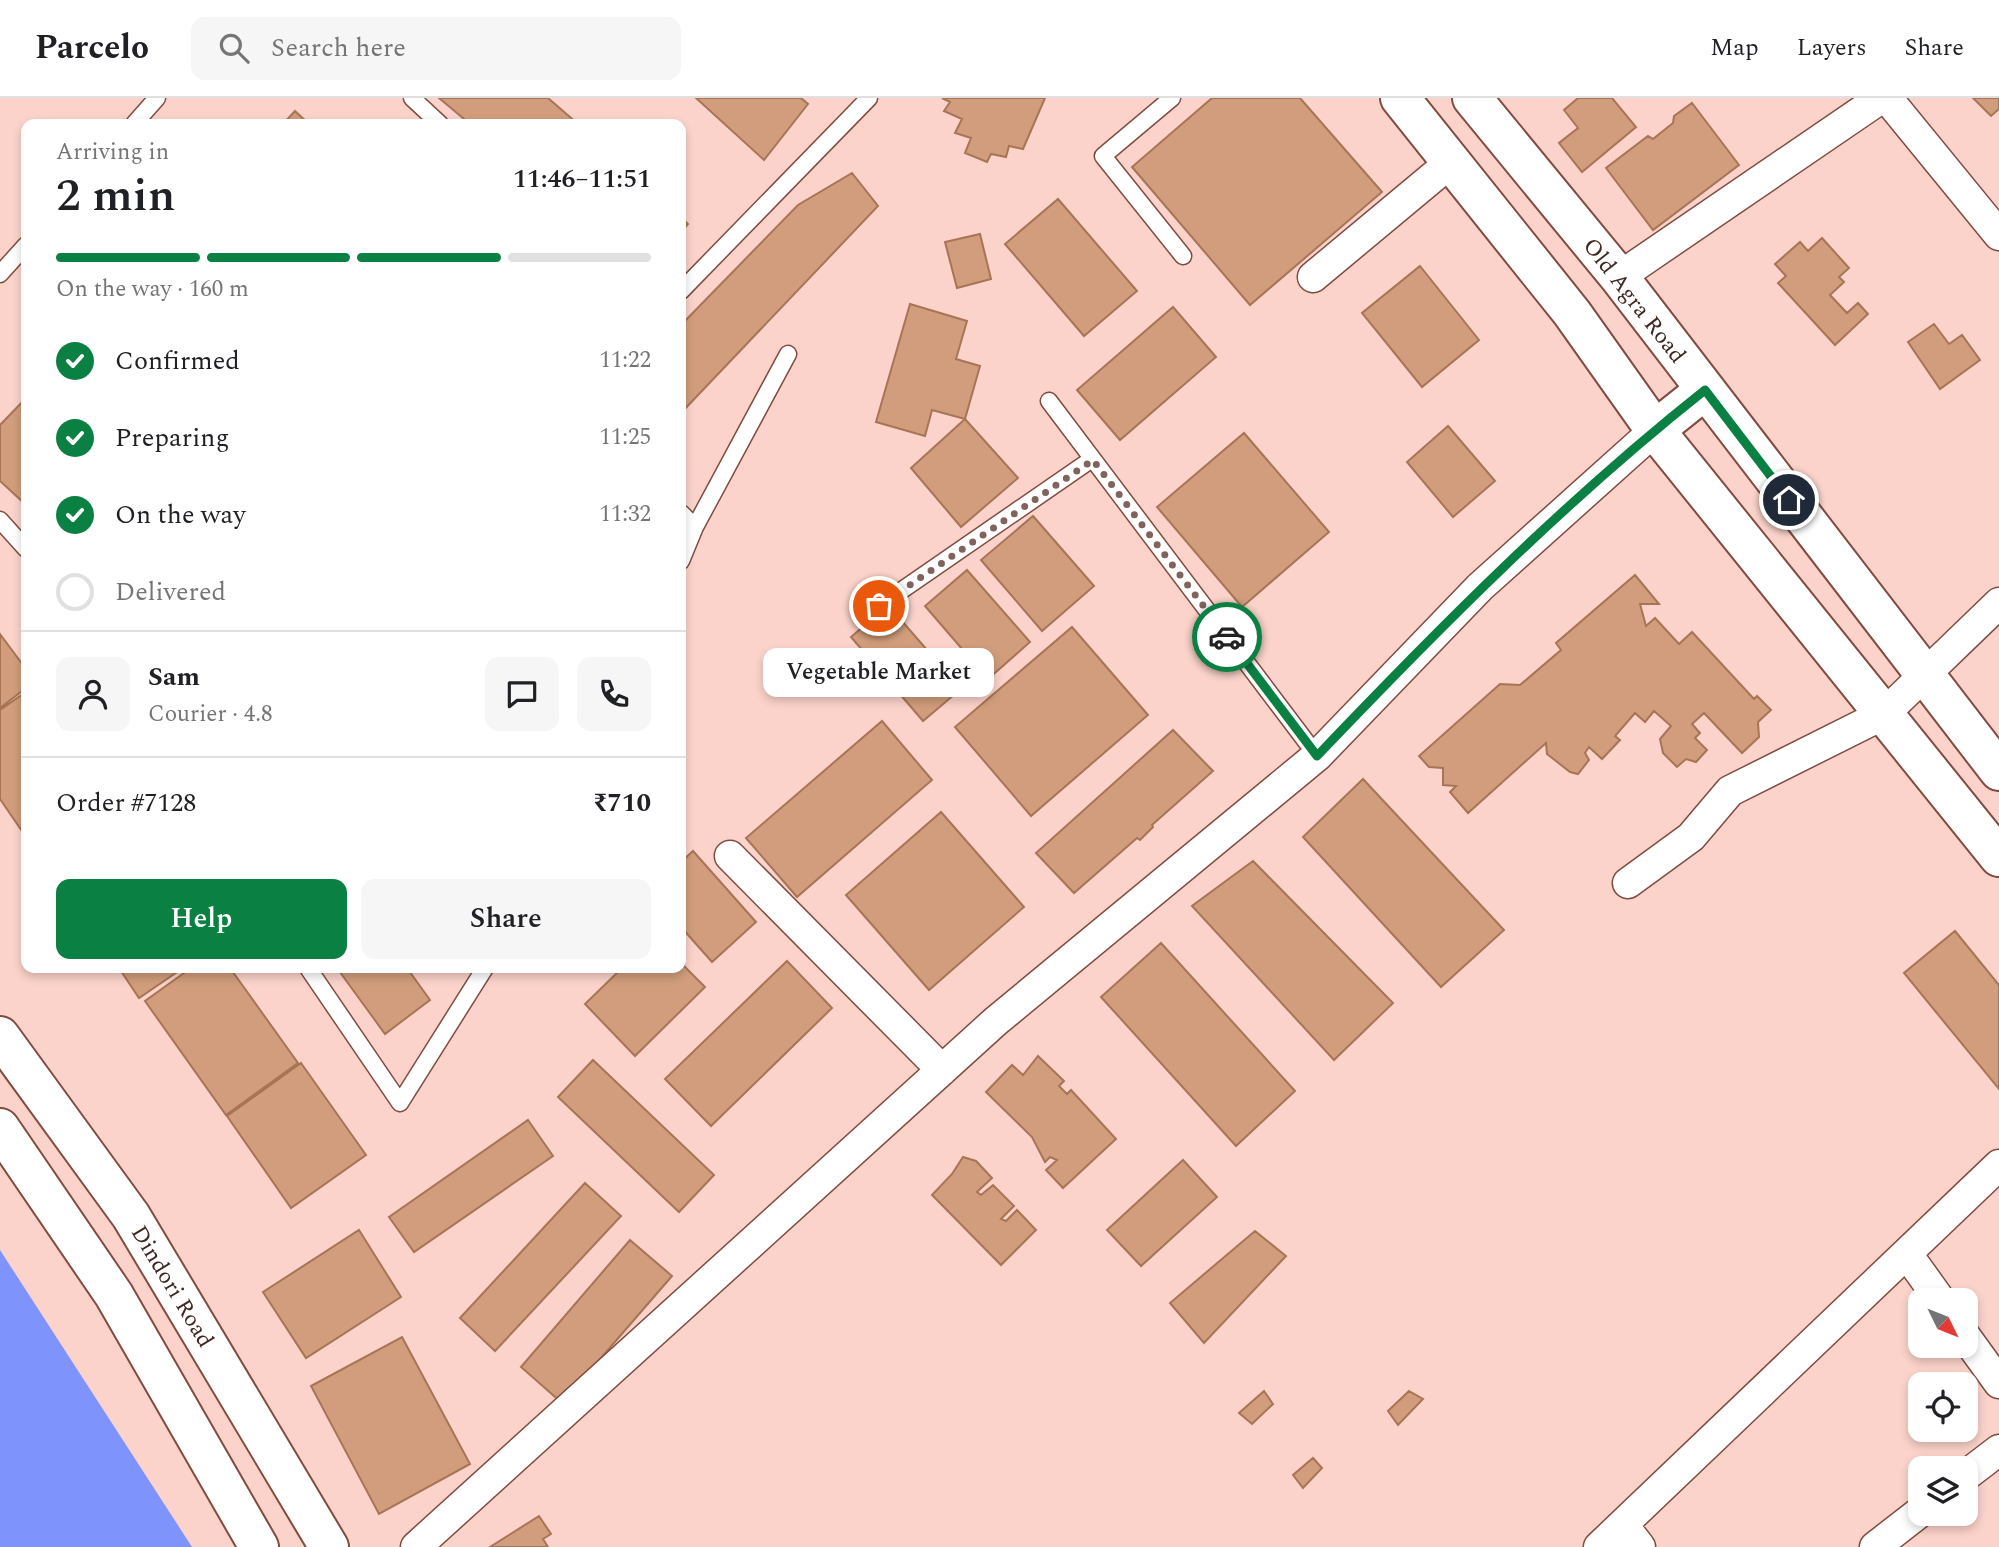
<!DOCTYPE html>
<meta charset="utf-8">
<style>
body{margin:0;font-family:Spectral,serif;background:#f6f6f6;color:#202124;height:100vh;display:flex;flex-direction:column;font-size:26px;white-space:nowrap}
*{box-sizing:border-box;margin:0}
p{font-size:23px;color:#757577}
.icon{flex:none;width:38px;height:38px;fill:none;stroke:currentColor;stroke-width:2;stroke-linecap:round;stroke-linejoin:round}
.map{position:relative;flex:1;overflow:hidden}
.details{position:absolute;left:21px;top:21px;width:665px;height:854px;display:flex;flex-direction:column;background:#fff;border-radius:14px;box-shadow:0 4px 10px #0003}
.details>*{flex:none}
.needle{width:46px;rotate:133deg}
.controls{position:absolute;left:1908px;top:1190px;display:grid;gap:14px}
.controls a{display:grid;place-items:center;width:70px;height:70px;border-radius:14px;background:#fff;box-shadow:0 4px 10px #0003;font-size:35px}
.pin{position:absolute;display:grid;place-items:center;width:60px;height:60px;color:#fff;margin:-30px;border:4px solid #fff;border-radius:50%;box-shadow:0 2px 7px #0007}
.courier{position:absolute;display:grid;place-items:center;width:70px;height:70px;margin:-35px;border:5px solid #0b8043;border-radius:50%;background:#fff;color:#222;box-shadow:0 2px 9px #0007}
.bubble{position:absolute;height:49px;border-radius:14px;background:#fff;box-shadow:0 4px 10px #0003;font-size:23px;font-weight:600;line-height:49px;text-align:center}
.overview em{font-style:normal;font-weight:600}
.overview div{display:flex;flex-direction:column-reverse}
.overview{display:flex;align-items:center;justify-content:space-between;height:119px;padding:0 35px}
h1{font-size:46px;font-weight:600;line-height:52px}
.bar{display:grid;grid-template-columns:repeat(4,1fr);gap:10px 7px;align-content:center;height:84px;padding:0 35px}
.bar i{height:9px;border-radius:5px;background:#e0e0e0}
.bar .current{background:#0b8043}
.bar p{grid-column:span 4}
.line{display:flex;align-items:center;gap:18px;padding:0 35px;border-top:2px solid #e0e0e0}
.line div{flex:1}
.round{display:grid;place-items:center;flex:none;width:74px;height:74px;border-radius:14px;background:#f6f6f6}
ol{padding:0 35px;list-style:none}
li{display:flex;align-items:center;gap:21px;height:77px}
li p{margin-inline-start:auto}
li .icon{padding:7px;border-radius:50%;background:#0b8043;color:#fff;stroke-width:4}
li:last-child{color:#757577}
li i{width:38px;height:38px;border:4px solid #e0e0e0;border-radius:50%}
.primary-button{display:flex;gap:14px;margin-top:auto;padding:14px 35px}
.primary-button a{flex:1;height:80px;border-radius:14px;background:#0b8043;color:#fff;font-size:28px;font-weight:600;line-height:80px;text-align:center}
.primary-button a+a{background:#f6f6f6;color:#202124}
header{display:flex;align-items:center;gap:42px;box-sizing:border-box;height:98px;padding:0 35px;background:#fff;border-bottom:2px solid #e0e0e0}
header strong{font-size:33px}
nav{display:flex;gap:38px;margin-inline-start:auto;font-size:24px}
.search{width:490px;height:63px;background:#f6f6f6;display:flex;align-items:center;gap:18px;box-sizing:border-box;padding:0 24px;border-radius:14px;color:#757577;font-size:26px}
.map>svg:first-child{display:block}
.forest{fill:#7e93fb}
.building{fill:#d19d7c;stroke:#a77556;stroke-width:2}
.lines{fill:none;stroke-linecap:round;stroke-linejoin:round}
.service-casing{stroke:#814b3f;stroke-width:19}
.minor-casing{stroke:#814b3f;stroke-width:33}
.primary-casing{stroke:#814b3f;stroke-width:42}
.trunk-casing{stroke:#814b3f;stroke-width:42}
.service{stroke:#fff;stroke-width:16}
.minor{stroke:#fff;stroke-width:30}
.primary{stroke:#fff;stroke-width:38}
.trunk{stroke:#fff;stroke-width:38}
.done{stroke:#81635d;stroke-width:7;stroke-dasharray:0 12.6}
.route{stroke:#0b8043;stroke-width:9}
.labels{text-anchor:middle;stroke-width:5;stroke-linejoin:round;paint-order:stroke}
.street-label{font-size:23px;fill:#3f2722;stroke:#fff}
</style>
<header>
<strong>Parcelo</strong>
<div class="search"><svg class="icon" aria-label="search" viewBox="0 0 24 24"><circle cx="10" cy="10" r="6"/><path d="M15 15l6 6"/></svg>Search here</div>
<nav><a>Map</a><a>Layers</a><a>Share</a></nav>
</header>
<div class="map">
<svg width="1999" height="1449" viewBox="0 0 1999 1449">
<rect width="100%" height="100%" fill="#fbd3ca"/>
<path class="forest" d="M0,1152L192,1449H0Z"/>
<path class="building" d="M439,0H548L578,26H470Z
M696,0H801L808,6L764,62Z
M942,0H1045L1023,51L1009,48L1006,59L991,56L987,64L965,55L971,40L955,35L962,21L944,13L950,4Z
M1212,0H1300L1382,94L1250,207L1132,69Z
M1578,0H1612L1636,29L1582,74L1559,45L1578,30L1564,12Z
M1973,0H1999V11L1991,18Z
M1692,5L1739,67L1653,132L1606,70L1648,38L1653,41L1673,25L1674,18Z
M295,13L309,26H283Z
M852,75L878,108L681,315V227L798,107Z
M1058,101L1137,193L1084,238L1005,146Z
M681,119L688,126L681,134Z
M980,136L991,181L957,190L945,144Z
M1822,140L1849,170L1839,179L1844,184L1830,197L1847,215L1858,205L1868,216L1835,247L1778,185L1786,178L1775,166L1800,144L1808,153Z
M1420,168L1479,242L1422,289L1362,215Z
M910,206L967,223L956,261L980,268L965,321L932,312L925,338L876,324Z
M1173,209L1216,259L1120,342L1077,292Z
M1934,226L1949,246L1962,237L1980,262L1940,291L1908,244Z
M26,300V405L25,406L0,383V327Z
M965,321L1018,380L961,429L911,370Z
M1448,328L1495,383L1453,419L1407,364Z
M1244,335L1329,434L1242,509L1157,409Z
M1033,418L1094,488L1042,533L981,462Z
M967,472L1030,544L988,581L925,508Z
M1635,477L1659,506H1640L1646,528L1655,520L1679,546L1692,534L1754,601L1757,598L1771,612L1758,624L1759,639L1742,655L1704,615L1692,626L1700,635L1695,640L1707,652L1696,664L1686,661L1677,669L1663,655L1660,641L1671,628L1654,613L1645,624L1635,615L1615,638L1620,642L1602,661L1589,649L1585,655L1589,662L1578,676L1570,674L1547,656L1546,645L1468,715L1450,694L1456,688L1443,687V670L1429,669L1419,658L1500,586L1520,587L1561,552L1556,545Z
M888,507L961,591L923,623L851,539Z
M1072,529L1148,617L1031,718L955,629Z
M0,536L26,571V590L0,610Z
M26,594V739L0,701V612Z
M882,623L932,682L797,799L746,740Z
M1173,632L1213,673L1152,727L1153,729L1140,742L1137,740L1074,795L1036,755Z
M1363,681L1504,832L1441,889L1303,739Z
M941,714L1024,809L929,892L846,797Z
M693,753L756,824L712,864L681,829V764Z
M1253,763L1393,905L1334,962L1192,808Z
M1955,833L1999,887V991L1904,875Z
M1161,845L1295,993L1236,1048L1101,899Z
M787,863L832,910L711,1028L665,981Z
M681,865L705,889L635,958L585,906L622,870H681Z
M119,870H183L139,900Z
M191,870H230L298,965L226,1017L145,903Z
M337,870H407L430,902L385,936Z
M1038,958L1064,983L1059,988L1067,996L1071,992L1116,1041L1063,1090L1046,1072L1057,1062L1050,1059L1045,1064L1032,1039L986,994L1012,967L1023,977Z
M593,962L714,1077L679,1114L558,999Z
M301,965L366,1057L291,1110L227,1018Z
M528,1022L553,1058L414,1154L389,1119Z
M963,1059L976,1063L992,1080L977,1094L981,1097L993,1087L1014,1108L1001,1121L1006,1123L1017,1112L1036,1132L1001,1167L932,1097L952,1076Z
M1183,1062L1217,1099L1141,1168L1107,1132Z
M585,1085L621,1118L495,1253L460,1220Z
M359,1132L401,1199L306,1260L263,1194Z
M1255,1133L1286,1158L1204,1245L1170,1205Z
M630,1142L672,1178L562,1305L521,1269Z
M402,1239L470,1366L379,1416L311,1288Z
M1264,1293L1273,1306L1252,1326L1239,1315Z
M1409,1293L1423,1301L1398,1327L1388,1313Z
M1313,1360L1322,1370L1303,1390L1293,1377Z
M539,1418L551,1436L543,1441L548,1449H490Z"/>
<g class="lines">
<defs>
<path id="service" d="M412,0L440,26
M1172,0L1103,58L1183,158
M134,26L157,0
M0,176L26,147
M681,193L869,0
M1049,303L1317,658
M681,415L695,429L681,463
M0,422L26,451
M695,429L788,256
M879,508L1092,361
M308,870L400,1005L485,870"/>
<path id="minor" d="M1887,0L1999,137
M1313,179L1451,64
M1619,179L1881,0
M730,758L942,972
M1628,785L1691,739L1730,693L1884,616L1999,505
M1907,1156L1940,1202
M1965,1238L1999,1285
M1965,1378L1999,1352
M1623,1427L1640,1449
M416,1449L996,923L1317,658L1480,489L1655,332
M1599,1449L1999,1067
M1875,1449L1920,1414"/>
<path id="primary" d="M0,938L131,1118L329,1449
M0,1030L114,1197L259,1449"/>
<path id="trunk" d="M1400,0L1572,215L1655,332L1999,759
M1472,0L1619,179L1999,673
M1655,332L1705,292"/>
</defs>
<use href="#service" class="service-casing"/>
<use href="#minor" class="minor-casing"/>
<use href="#primary" class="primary-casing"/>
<use href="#trunk" class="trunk-casing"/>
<use href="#service" class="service"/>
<use href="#minor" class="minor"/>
<use href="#primary" class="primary"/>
<use href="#trunk" class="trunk"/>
</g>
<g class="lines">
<path class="done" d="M879,508L1093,362L1227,539"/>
<path class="route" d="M1227,539L1317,658C1440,529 1565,403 1705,292L1789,402"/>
</g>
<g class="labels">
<g class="street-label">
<text transform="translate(1635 202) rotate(52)" y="8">Old Agra Road</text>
<text transform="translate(173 1188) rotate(59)" y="8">Dindori Road</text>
</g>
</g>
</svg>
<div class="controls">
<a><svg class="needle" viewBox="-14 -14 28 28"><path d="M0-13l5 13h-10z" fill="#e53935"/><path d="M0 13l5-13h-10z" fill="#757577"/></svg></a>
<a><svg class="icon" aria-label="locate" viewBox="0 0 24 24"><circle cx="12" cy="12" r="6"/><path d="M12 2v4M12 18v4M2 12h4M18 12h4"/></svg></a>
<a><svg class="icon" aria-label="layers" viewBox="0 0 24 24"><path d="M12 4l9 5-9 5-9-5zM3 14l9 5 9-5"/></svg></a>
</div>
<div class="pin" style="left:879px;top:508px;background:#ea580c"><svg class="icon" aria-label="bag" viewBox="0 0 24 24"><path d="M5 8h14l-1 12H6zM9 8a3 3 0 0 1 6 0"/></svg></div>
<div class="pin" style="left:1789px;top:402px;background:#1f2937"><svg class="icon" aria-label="home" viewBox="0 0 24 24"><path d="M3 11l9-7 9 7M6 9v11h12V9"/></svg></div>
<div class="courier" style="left:1227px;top:539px"><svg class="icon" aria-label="car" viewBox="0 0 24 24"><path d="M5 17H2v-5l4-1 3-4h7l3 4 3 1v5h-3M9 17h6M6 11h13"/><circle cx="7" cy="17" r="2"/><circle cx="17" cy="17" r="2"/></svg></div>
<div class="bubble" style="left:763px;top:550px;width:231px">Vegetable Market</div>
<section class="details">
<div class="overview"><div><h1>2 min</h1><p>Arriving in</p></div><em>11:46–11:51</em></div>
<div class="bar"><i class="current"></i><i class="current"></i><i class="current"></i><i></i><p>On the way · 160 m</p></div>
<ol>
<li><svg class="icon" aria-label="check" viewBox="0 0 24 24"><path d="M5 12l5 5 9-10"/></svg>Confirmed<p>11:22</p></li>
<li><svg class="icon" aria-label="check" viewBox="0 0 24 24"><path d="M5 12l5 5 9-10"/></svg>Preparing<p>11:25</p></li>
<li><svg class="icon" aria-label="check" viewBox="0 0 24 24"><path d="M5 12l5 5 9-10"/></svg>On the way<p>11:32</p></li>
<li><i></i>Delivered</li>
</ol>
<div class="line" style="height:126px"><a class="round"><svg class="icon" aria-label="person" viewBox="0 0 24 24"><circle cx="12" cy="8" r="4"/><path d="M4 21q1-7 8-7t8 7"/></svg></a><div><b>Sam</b><p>Courier · 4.8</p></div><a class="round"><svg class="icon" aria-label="chat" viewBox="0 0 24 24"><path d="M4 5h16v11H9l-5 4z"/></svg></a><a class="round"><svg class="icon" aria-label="phone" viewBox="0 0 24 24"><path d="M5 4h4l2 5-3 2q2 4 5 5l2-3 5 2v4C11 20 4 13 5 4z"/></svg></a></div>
<div class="line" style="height:91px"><div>Order #7128</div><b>₹710</b></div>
<div class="primary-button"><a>Help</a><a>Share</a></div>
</section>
</div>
